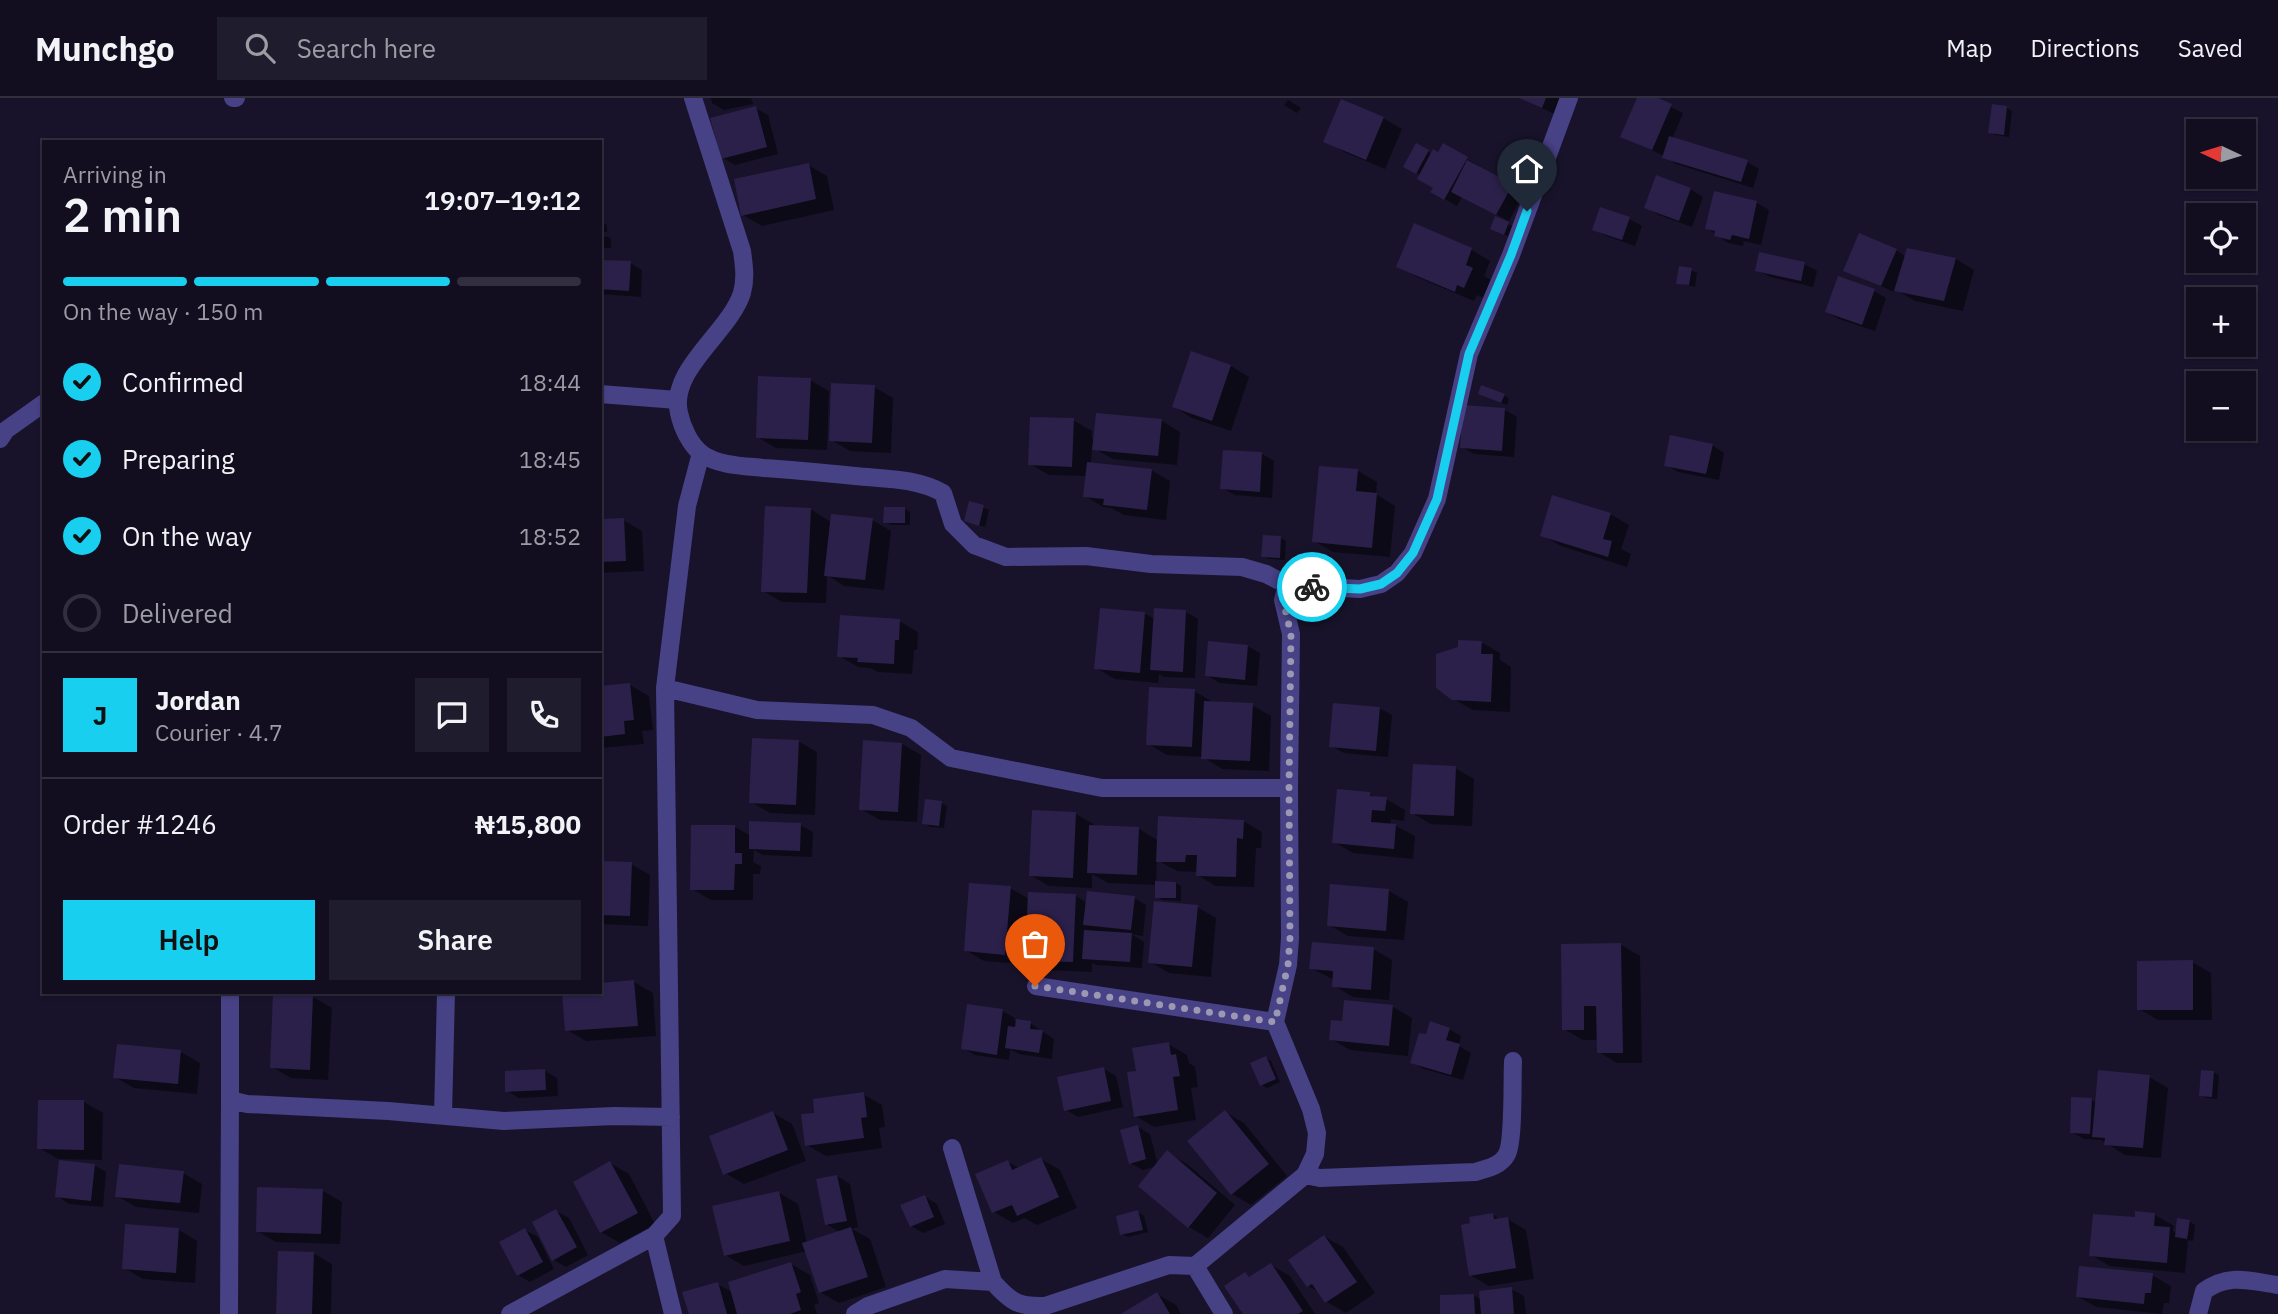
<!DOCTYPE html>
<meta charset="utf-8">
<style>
body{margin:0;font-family:"IBM Plex Sans",sans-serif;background:#1f1c2d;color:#f1f3f6;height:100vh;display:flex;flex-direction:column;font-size:26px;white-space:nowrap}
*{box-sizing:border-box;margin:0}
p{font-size:23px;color:#9c9ca5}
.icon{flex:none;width:38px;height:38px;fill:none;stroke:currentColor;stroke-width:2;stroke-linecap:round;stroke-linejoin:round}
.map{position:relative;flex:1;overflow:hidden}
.panel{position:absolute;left:42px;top:42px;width:560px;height:854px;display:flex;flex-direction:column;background:#120e20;border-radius:0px;box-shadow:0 2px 5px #0004,0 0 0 2px #312e3e}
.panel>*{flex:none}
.needle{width:46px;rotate:274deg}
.controls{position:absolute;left:2186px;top:21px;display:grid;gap:14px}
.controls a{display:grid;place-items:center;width:70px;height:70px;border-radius:0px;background:#120e20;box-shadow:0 2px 5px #0004,0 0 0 2px #312e3e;font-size:35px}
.pin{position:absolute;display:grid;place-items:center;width:60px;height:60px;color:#fff;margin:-72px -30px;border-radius:50% 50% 50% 0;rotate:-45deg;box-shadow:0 0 7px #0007}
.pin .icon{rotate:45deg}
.courier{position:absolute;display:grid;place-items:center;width:70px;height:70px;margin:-35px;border:5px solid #18cfef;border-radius:50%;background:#fff;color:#222;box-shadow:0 2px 9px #0007}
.headline em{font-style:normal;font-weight:600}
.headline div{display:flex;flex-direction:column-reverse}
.headline{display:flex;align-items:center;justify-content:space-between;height:119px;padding:0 21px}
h1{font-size:46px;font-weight:600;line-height:52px}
.bar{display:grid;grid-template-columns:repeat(4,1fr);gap:10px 7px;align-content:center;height:84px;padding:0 21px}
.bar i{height:9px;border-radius:5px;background:#312e3e}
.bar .on{background:#18cfef}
.bar p{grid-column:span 4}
.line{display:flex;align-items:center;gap:18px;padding:0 21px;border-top:2px solid #312e3e}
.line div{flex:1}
.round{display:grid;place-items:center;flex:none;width:74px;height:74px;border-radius:0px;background:#1f1c2d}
ol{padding:0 21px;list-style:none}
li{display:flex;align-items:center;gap:21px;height:77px}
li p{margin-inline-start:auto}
li .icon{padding:7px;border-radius:50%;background:#18cfef;color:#111;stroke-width:4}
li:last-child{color:#9c9ca5}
li i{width:38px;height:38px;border:4px solid #312e3e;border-radius:50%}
.cta{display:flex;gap:14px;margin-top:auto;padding:14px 21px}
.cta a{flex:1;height:80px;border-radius:0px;background:#18cfef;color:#111;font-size:28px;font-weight:600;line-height:80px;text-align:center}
.cta a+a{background:#1f1c2d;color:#f1f3f6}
header{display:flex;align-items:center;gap:42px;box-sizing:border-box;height:98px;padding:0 35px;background:#120e20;border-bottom:2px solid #312e3e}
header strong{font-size:33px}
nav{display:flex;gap:38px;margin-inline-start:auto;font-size:24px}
.search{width:490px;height:63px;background:#1f1c2d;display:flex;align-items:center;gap:18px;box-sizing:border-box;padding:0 24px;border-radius:0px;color:#9c9ca5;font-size:26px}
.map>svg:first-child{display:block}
.shadow{fill:#0007}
.building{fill:#2b204a}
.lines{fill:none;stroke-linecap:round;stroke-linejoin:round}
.minor{stroke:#474186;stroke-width:18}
.done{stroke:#9c98b3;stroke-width:7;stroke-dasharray:0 12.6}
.route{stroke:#18cfef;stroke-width:9}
</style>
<header>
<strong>Munchgo</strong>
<div class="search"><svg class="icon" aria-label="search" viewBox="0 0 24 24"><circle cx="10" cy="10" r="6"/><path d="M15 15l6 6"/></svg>Search here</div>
<nav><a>Map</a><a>Directions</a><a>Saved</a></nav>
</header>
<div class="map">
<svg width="2278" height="1216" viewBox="0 0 2278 1216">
<rect width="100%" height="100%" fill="#18132a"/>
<path class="shadow" d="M711,0H751L753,6L724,12L712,5Z
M1519,0H1561L1555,16Z
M1639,0H1653L1683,15L1672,41L1747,64L1759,71L1753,90L1676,66L1664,58L1622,38Z
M1288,2L1301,10L1297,15L1284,7Z
M1993,8L2007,10L2012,13L2009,39L1995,37L1990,34Z
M755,10L768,17L778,56L735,67L723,60Z
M1383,20L1402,31L1385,71L1344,54L1326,43Z
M1417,47L1432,56H1439L1444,48L1479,68L1478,70L1524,95L1509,123L1462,99L1457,108L1432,94L1435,89L1421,77L1405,68Z
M808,67L827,78L834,112L762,128L743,117Z
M1690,91L1703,99L1692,129L1659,117L1647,109Z
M1715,95L1757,105L1769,112L1761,147L1744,143L1743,148L1728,145L1707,130Z
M1601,111L1629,121L1642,128L1635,148L1606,138L1594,131Z
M1496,121L1514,129L1510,139L1497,134Z
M600,124L607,127V134H600Z
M1415,128L1472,152L1490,163L1484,178L1491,182L1484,200L1477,197L1474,203L1417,179L1398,168Z
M600,137L611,140V150H600Z
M1896,152L1906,159L1956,161L1974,172L1963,213L1915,203L1895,191L1894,194L1845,172Z
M600,164L630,165L642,172L641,199L600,196Z
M1804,166L1817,173L1813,189L1770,179L1757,172Z
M1691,172L1697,175L1695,189L1678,185Z
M1874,193L1886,200L1875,233L1839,221L1827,214Z
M1231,268L1249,279L1231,333L1192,320L1174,309Z
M810,282L829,293L827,352L776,350L757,339Z
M874,289L893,300L891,355L850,353L831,342Z
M1504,297L1509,301L1507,307L1485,299Z
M1505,312L1517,319L1514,359L1474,356L1462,349Z
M1073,322L1092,333V341L1162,323L1180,334L1177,367L1113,361L1092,349L1091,366L1151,372L1170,383L1166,422L1124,417L1111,410L1103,409L1085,398L1087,378L1049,377L1030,366Z
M1712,347L1724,355L1719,382L1678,374L1666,367Z
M1224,354L1262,356L1274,363L1272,400L1235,397L1222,390Z
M1358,373L1377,384L1376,396L1395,408L1390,459L1333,454L1314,443Z
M970,405L989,412L985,429L972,425Z
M810,411L831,424L872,422L891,433L884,492L844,488L827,477L826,505L782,504L763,493Z
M905,411L910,414V427H891L885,424Z
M1610,416L1629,427L1621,451L1631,456L1627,469L1561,448L1542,437Z
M623,422L642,433L644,473L600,475V423Z
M1281,440L1286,443L1285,462L1269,461L1263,458Z
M1186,514L1198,521L1195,580L1164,579L1159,576L1158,585L1115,581L1096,570L1145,516L1155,521Z
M899,523L918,534L917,552H914L912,576L878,574L870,570L858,569L839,558Z
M1481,544L1500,555V562L1511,569L1510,614L1473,612L1453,601L1459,550Z
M1247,548L1260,555L1257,588L1219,585L1207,577Z
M630,587L649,598L653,632L642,633L644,646L600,650V590Z
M1194,593L1213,604L1252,607L1271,618L1269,673L1222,671L1203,659L1167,657L1148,646Z
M1379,610L1392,617L1388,659L1344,655L1331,648Z
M798,643L817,654L815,717L770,715L751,704Z
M902,646L921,657L917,724L880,722L861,711Z
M1455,670L1474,681L1472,728L1431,726L1412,715Z
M1369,696L1376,700L1386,701L1405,712L1404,723L1391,721L1390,727L1396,728L1415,738L1413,761L1353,755L1334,744Z
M941,705L947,708L944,730L930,729L924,725Z
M1033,714L1076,716L1095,727V729L1139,731L1159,743L1243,723L1262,734L1261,750H1256L1254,789L1216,788L1197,777V774L1177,773L1157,762L1156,785H1176L1181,788V803L1162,802L1157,799V787L1108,785L1092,776V790L1049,788L1030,777Z
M800,727L813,734L812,759L763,757L754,752L753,764L761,768L760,776H753V802H711L692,791L735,729L751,738Z
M600,765L631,766L650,777L648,828L600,826Z
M1010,790L1029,801L1076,798L1087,805L1134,800L1146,807L1143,838L1131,836L1144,844L1142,870L1096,867L1092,865V874L1046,872L1025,860L1024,866L984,863L965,852Z
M1389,793L1408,804L1404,842L1348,838L1329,827Z
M1197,809L1216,820L1211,879L1169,875L1150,864Z
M1621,847L1640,858L1642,965H1617L1599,954L1598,942H1583L1564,931Z
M1373,851L1392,862L1389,902L1353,899L1334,888V882L1311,870Z
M2192,864L2211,875L2212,922H2158L2139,911Z
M634,884L653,895L656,938L586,943L567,932L600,894Z
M313,899L332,910L328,982L291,980L272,969Z
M1393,909L1412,920L1408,958L1350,952L1331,941L1343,925Z
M1002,913L1015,920L1014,923L1030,925L1054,941L1052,961L1019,956L1010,951L1009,962L975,957L963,950Z
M1449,931L1461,938L1459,948L1471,955L1463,982L1424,971L1412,964Z
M1168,946L1187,957L1189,965L1195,969L1198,989L1191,990L1196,1022L1154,1029L1135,1018L1138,975Z
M118,948L181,954L200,965L197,996L134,990L115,979Z
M1265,960L1271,963L1280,984L1267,990L1262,987Z
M1104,971L1116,978L1123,1009L1078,1019L1065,1011Z
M545,973L557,980L558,998L519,1000L507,993Z
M2213,974L2219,977L2217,1001L2206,1000L2201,997Z
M2149,979L2168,990L2161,1060L2125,1057L2101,1042L2084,1041L2071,1034L2091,1002L2097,1005Z
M863,996L882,1007L885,1029L879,1030L882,1050L826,1058L807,1047L816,1016Z
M84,1004L103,1015L102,1062L58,1061L39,1050Z
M1225,1014L1244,1025L1287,1078L1251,1107L1232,1096Z
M773,1015L792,1026L806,1063L744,1086L725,1075Z
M1138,1029L1150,1036L1158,1067L1168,1055L1187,1066L1235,1107L1208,1140L1189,1129L1156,1068L1143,1072L1130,1065Z
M1041,1061L1060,1072L1077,1110L1037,1127L1024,1120L1013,1125L994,1114L1008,1064L1019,1070Z
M610,1065L629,1076L655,1126L620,1145L601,1134Z
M94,1067L106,1074L103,1109L69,1106L57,1098Z
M183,1075L202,1086L199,1115L136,1109L117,1098Z
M837,1078L850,1086L858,1129L852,1131L870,1141L886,1189L839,1205L820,1194L807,1153L744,1168L725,1157L779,1095L798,1106L807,1145L840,1134L826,1126Z
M323,1093L342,1104L340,1146L276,1144L257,1133Z
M925,1099L937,1106L945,1126L923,1135L911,1128Z
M556,1113L569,1120L588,1157L566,1169L554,1162Z
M1138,1114L1144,1118L1148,1134L1128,1139L1122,1136Z
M1493,1117L1501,1122L1507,1121L1526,1132L1534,1181L1489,1188L1470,1177Z
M2155,1117L2174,1128L2173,1133L2177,1135L2189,1123L2195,1127L2193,1143L2188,1142L2185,1175L2110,1168L2091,1157L2136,1121Z
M179,1132L197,1143L195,1185L143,1181L124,1170Z
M525,1132L538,1139L554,1171L530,1184L518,1177Z
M1325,1139L1343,1149L1375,1195L1346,1215L1327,1204L1321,1195L1308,1188Z
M313,1155L332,1166L331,1216H278Z
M791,1166L810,1177L819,1205L814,1207L817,1216H690L717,1186L732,1194Z
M1271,1167L1290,1178L1315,1216H1245V1176L1251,1180Z
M2152,1177L2171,1188L2169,1205H2164L2162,1216L2097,1209L2078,1199Z
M1511,1191L1524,1198L1526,1216H1442L1474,1197L1481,1202Z
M1157,1196L1176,1207L1181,1216H1125Z"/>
<path class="building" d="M1519,0H1546L1542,10Z
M1637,0H1658L1672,6L1652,52L1620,39Z
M1341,1L1384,19L1366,62L1323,44Z
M1992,6L2007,8L2004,37L1988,35Z
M756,8L767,49L721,61L710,20Z
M1669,38L1748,62L1741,84L1662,60Z
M1416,45L1429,52L1416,76L1403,69Z
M1443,45L1468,59L1444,102L1430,94L1433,90L1417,81L1433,51L1438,54Z
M1467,62L1513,86L1496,117L1451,94Z
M809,65L816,101L741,118L734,81Z
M1656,77L1691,90L1679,123L1644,110Z
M1714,93L1757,103L1749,141L1732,137L1730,142L1714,138L1715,133L1705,131Z
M1600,109L1630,119L1622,142L1592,132Z
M1495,118L1509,124L1504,137L1490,131Z
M1414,125L1472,150L1466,167L1473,170L1464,190L1457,187L1455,194L1396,169Z
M1859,135L1897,151L1881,188L1843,173Z
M1907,150L1956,160L1944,203L1894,193Z
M1759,154L1805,164L1801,183L1755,173Z
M600,162L631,163L629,193L600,191Z
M1679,168L1692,170L1689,187L1676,186Z
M1838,178L1875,191L1862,227L1825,214Z
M1191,253L1231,267L1212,323L1172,309Z
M758,278L811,280L808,342L756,340Z
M831,285L875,287L872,345L829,343Z
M1481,287L1505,296L1501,305L1478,296Z
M1463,307L1505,310L1502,353L1460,350Z
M1096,315L1162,321L1158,358L1092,352Z
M1030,319L1074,320L1072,369L1028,367Z
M1670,337L1713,346L1706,376L1664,368Z
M1223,352L1262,354L1260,394L1220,391Z
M1087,364L1152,371L1147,412L1103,407L1104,401L1083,399Z
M1319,368L1358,371L1356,393L1377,395L1372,450L1312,444Z
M1552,397L1611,415L1603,441L1612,443L1608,459L1540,438Z
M969,403L984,407L979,428L964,423Z
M765,408L811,410L807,495L761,494Z
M884,409H905V425H883Z
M831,416L873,420L865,482L824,478Z
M624,420L626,463L600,464V421Z
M1263,437L1281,438L1280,460L1261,459Z
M1100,510L1145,514L1140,575L1094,571Z
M1154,510L1186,512L1183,574L1150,572Z
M840,517L900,521L899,542H895L894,566L857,564L858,560L837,559Z
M1458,542L1482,543L1481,556H1493L1491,604L1452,602L1436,590V556L1458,549Z
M1208,543L1248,547L1245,582L1205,578Z
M630,585L634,622L624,623L625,636L600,639V588Z
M1149,589L1195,591L1192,649L1146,647Z
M1204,603L1253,605L1250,663L1201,661Z
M1333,605L1380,609L1376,653L1329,649Z
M752,640L799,642L796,707L749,705Z
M863,642L902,645L898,714L859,712Z
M1413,666L1456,668L1454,718L1410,716Z
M1337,691L1370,694V698L1387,699L1385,713L1372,712L1371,724L1396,726L1394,751L1332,745Z
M925,701L942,703L939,728L922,726Z
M1032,712L1076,714L1073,780L1029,778Z
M1158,718L1244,722L1243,741L1237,740L1236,779L1196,778L1197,757H1186L1185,764H1156Z
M749,723L801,725L800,753L749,751Z
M691,727H735V755H742V766H735L734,792H690Z
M1089,727L1139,729L1137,777L1087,775Z
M600,763L632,764L630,818L600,817Z
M1155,783L1176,784V800H1155Z
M969,785L1011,788L1005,857L964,853Z
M1330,786L1389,791L1386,833L1327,828Z
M1087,793L1135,798L1131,832L1083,827Z
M1028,794L1076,796L1073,864L1025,863Z
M1154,803L1198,807L1192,869L1148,865Z
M1084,832L1132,835L1130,864L1082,861Z
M1312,844L1374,849L1371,892L1332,889L1333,873L1309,871Z
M1621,845L1623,955H1597L1596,908H1584V932H1562L1561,846Z
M2193,862V912H2137V863Z
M634,882L638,928L565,933L562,894H600V885Z
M273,895L313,897L310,972L270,970Z
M1344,902L1393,907L1389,948L1329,942L1331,922L1342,923Z
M967,906L1003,911L997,957L961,951Z
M1016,921L1031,923L1030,931L1043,932L1039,955L1005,950L1008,928L1015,929Z
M1430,923L1450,930L1446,942L1460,946L1451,977L1410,965L1419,935L1426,936Z
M1169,944L1171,957L1176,956L1180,978L1173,979L1178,1012L1134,1019L1127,974L1136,973L1132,950Z
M117,946L181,952L178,986L113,980Z
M1266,958L1276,981L1260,988L1250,965Z
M1104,969L1111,1003L1064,1013L1057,979Z
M545,971L546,992L505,994V973Z
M2098,972L2150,977L2143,1050L2104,1047L2105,1040L2092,1039Z
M2201,972L2214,973L2212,999L2199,998Z
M864,994L867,1019L861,1020L864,1040L805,1048L801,1016L814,1015L813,1001Z
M2071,999L2092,1000L2090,1036L2070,1035Z
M38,1002H84V1052L37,1051Z
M1225,1012L1269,1066L1231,1097L1187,1043Z
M773,1013L788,1052L723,1077L709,1038Z
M1138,1027L1146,1061L1129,1066L1120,1032Z
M1167,1052L1217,1095L1188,1130L1138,1088Z
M1041,1059L1059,1099L1017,1118L1012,1107L992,1115L975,1076L1008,1062L1012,1072Z
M59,1062L95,1066L91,1103L55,1099Z
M610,1063L638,1115L600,1135L573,1084Z
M119,1066L184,1073L180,1105L115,1099Z
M837,1077L847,1123L825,1127L816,1081Z
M257,1089L323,1091L321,1136L256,1134Z
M779,1093L790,1143L724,1158L712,1108Z
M925,1097L934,1119L910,1129L900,1107Z
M556,1111L577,1149L552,1163L532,1124Z
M1138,1112L1143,1132L1120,1137L1116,1118Z
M2135,1113L2155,1115L2154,1128L2170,1129L2167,1165L2089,1158L2093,1116L2135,1119Z
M1493,1115L1494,1121L1508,1119L1516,1170L1469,1178L1461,1127L1470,1125L1469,1119Z
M2177,1120L2190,1122L2187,1141L2175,1139Z
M125,1126L179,1130L176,1175L122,1171Z
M851,1129L868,1179L819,1195L802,1145Z
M525,1130L543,1164L517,1178L499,1144Z
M1324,1137L1357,1184L1325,1205L1312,1186L1307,1189L1288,1162Z
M278,1153L314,1154L312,1216H276Z
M791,1164L801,1194L796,1196L801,1212L790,1216H737L728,1184Z
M1271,1165L1303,1213L1298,1216H1243L1224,1188L1245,1174L1249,1179Z
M2079,1168L2153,1175L2151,1195H2145L2144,1206L2076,1199Z
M718,1184L727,1216H689L682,1194Z
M1512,1189L1514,1216H1481L1479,1193Z
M1157,1194L1170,1216H1121Z
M1474,1196L1475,1216H1440V1197Z"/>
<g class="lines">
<path class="minor" d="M233,0H236
M693,0L742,153C744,168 746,180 742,195C729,235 669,271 679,315C682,329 690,347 702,356C719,368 745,368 764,370C795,372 825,375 855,378C885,381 916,380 943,395L953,426L974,447L1006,459L1086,458L1151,466L1242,469L1266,476L1287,487L1283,502L1291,536L1289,690L1290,840L1288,867L1275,924L1311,1011L1317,1035L1315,1056L1305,1077L1195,1168L1224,1216
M600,296L677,302
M0,341L6,332L44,305
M701,355L687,408L665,590L757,612L873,617L911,630L951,660L1102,690H1289
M1287,487L1360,491L1381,486L1397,475L1413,455L1437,401L1469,256L1511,157L1569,0
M665,590L672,1118L654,1138L673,1216
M1036,888L1275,924
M230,894V1002L247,1006L388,1013L504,1023L614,1018L671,1019
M443,1018L446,894
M952,1050L993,1184C1011,1204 1018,1209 1045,1208L1169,1167L1195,1168
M1305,1077L1320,1080L1475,1074C1486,1071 1501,1068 1507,1056C1514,1042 1512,982 1513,963
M229,1216L230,1002
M510,1216L654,1138
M855,1216L868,1208L945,1181L993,1184
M2198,1216L2204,1193C2229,1175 2249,1183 2278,1187"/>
</g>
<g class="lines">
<path class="done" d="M1035,888L1275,924L1288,867L1290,840L1289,690L1291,536L1283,502L1287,487L1312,489"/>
<path class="route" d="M1312,489L1360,491L1381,486L1397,475L1413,455L1437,401L1469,256L1511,157L1527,113"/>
</g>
</svg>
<div class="controls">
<a><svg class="needle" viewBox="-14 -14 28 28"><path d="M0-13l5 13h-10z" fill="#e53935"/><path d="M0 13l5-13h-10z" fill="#9c9ca5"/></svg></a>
<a><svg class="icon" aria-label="locate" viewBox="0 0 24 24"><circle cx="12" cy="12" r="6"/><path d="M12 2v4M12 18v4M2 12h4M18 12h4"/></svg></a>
<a>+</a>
<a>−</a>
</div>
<div class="pin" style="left:1035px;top:888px;background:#ea580c"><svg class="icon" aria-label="bag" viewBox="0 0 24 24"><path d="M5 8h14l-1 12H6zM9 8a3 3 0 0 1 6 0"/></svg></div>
<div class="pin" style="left:1527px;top:113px;background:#1f2937"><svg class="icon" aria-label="home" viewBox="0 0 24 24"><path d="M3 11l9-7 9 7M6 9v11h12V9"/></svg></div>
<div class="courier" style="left:1312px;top:489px"><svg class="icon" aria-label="bike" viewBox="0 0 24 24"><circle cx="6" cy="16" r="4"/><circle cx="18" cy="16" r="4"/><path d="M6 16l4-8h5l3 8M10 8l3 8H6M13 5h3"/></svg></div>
<section class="panel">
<div class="headline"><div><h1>2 min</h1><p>Arriving in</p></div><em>19:07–19:12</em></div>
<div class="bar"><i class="on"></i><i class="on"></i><i class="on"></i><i></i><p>On the way · 150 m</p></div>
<ol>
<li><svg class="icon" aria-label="check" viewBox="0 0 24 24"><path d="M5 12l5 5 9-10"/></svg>Confirmed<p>18:44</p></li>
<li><svg class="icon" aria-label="check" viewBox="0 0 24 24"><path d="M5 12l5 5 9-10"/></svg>Preparing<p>18:45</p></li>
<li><svg class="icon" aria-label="check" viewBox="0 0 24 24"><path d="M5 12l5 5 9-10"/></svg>On the way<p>18:52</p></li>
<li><i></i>Delivered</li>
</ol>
<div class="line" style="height:126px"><b class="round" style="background:#18cfef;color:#111">J</b><div><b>Jordan</b><p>Courier · 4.7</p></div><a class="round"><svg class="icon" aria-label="chat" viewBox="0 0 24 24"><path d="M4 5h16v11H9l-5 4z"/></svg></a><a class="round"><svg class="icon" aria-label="phone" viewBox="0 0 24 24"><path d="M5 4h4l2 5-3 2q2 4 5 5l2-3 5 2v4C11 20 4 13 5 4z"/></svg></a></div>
<div class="line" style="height:91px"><div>Order #1246</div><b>₦15,800</b></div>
<div class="cta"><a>Help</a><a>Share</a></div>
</section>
</div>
